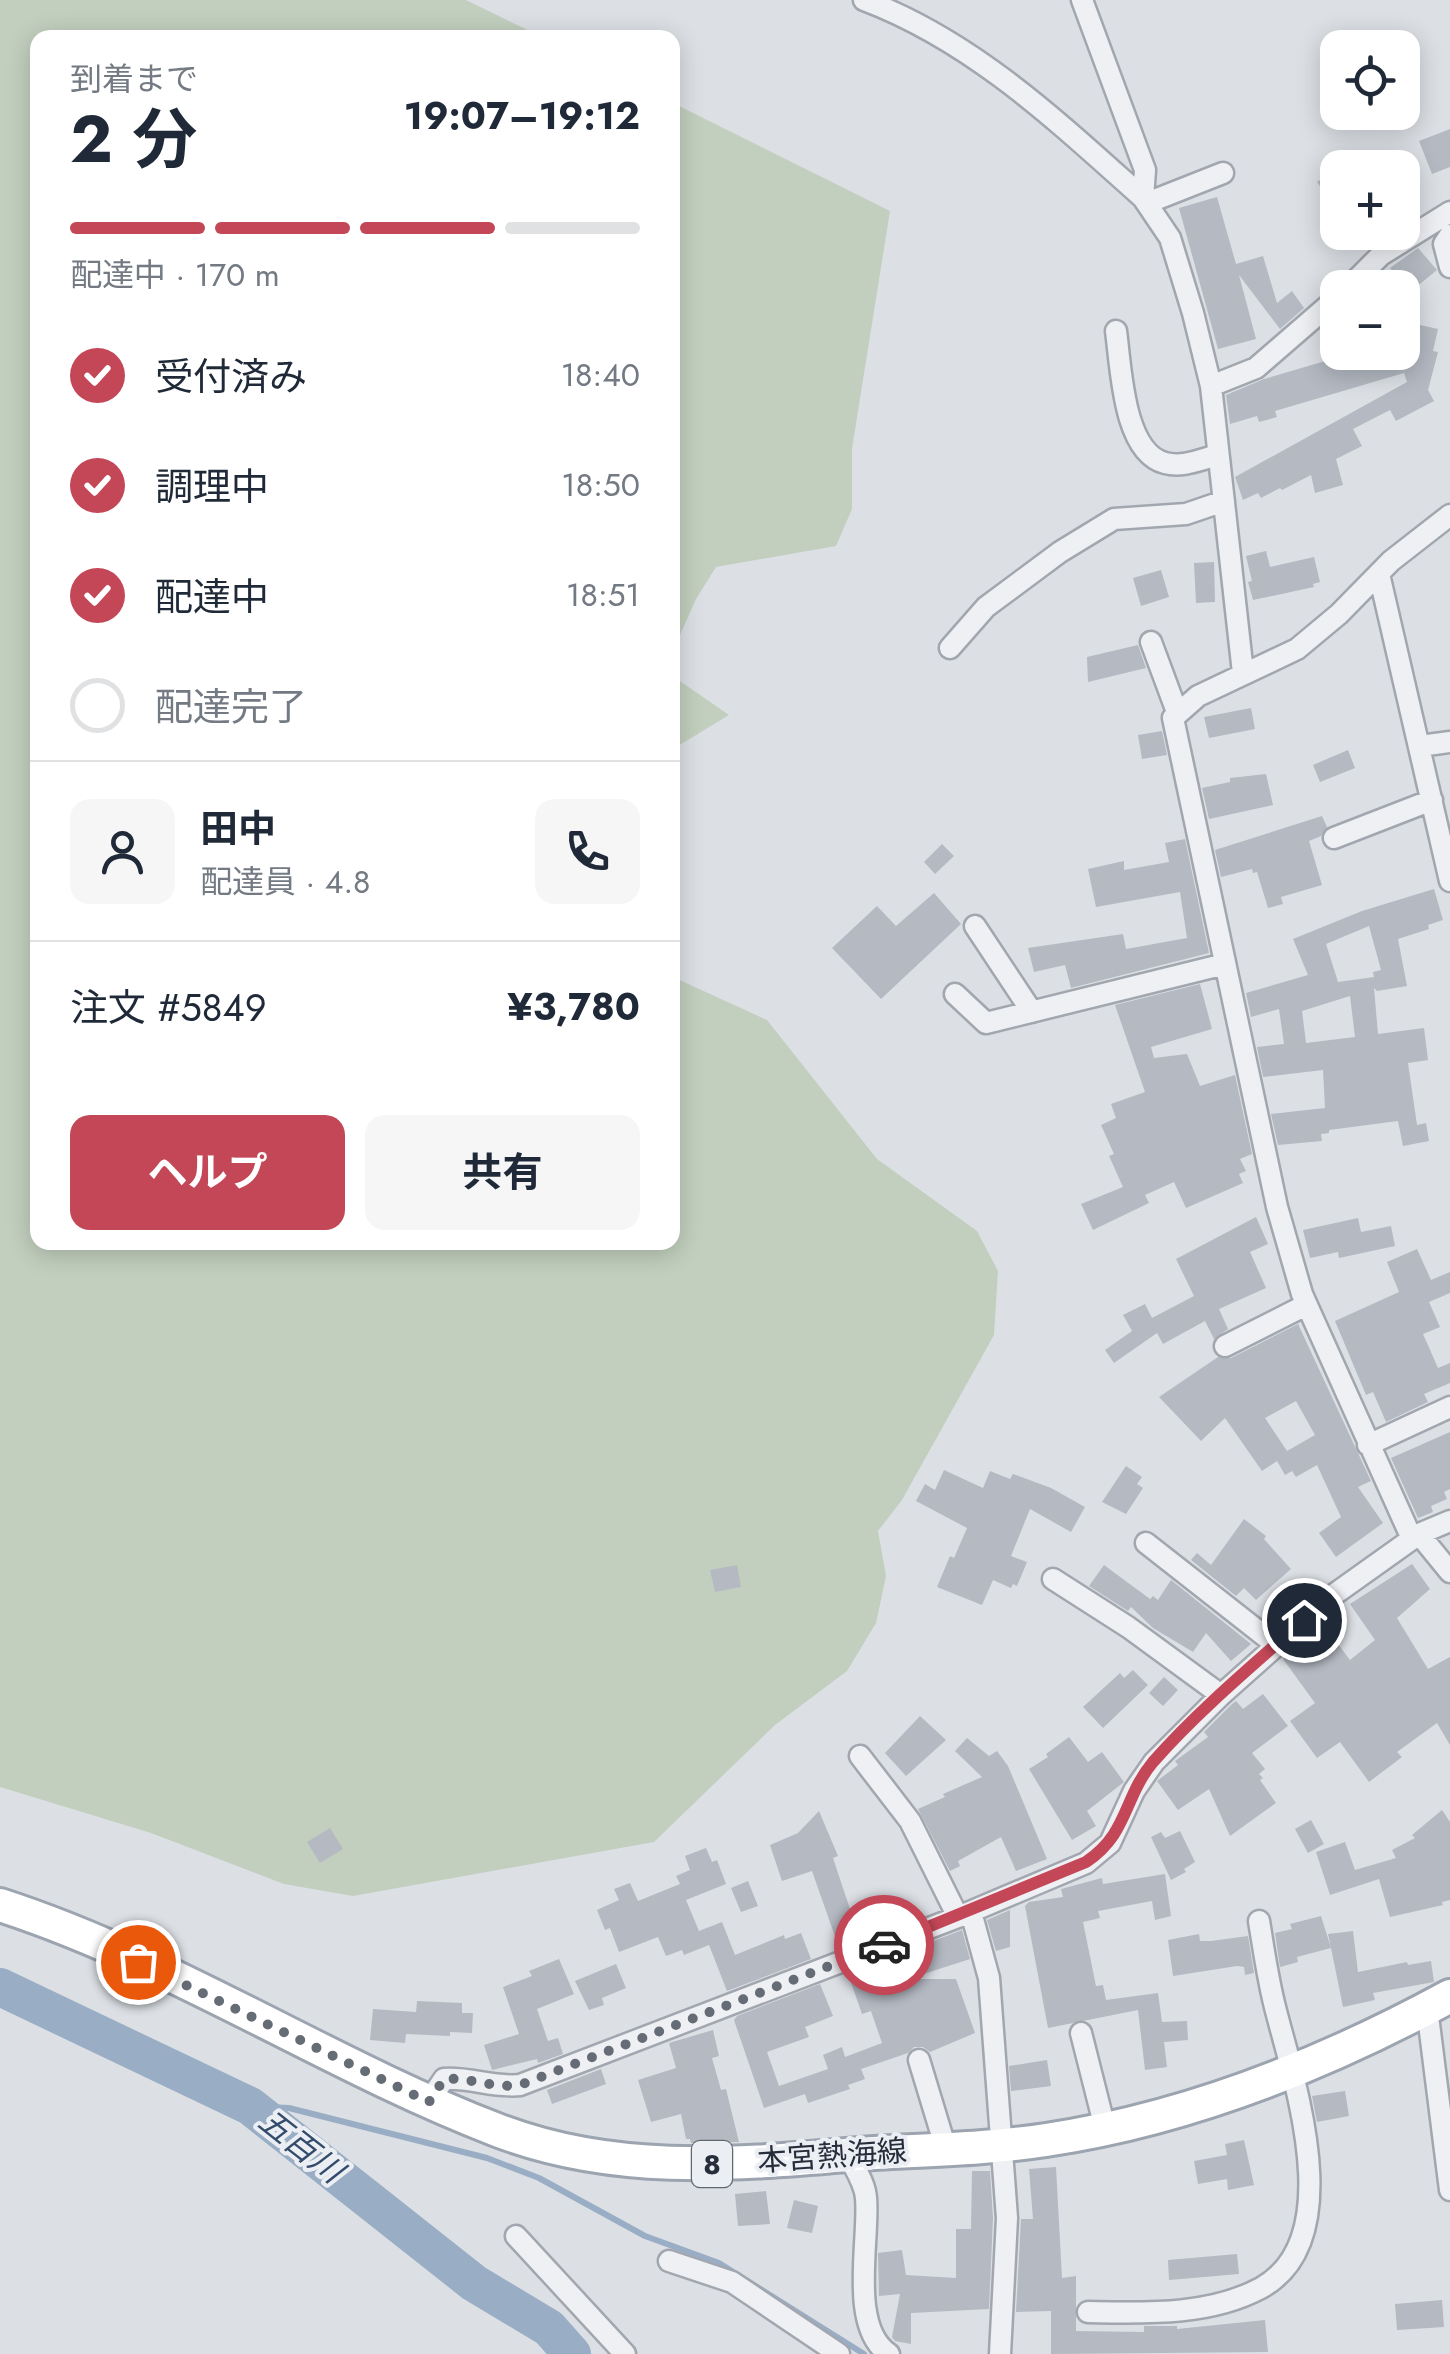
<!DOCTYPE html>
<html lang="ja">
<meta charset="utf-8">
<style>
body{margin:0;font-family:Jost,"Noto Sans JP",sans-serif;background:#f6f6f7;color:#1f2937;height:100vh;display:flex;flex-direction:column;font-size:38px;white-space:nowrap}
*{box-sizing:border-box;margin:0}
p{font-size:32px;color:#747a83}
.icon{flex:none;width:55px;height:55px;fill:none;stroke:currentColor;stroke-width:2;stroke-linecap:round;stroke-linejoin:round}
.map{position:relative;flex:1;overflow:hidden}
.sheet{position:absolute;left:30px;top:30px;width:650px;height:1220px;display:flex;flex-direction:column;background:#fff;border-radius:20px;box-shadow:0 5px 25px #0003}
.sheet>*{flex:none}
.fabs{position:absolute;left:1320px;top:30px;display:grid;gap:20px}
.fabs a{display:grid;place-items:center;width:100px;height:100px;border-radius:20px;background:#fff;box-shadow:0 5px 25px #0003;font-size:50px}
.pin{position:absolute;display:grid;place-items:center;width:85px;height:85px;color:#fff;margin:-42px;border:5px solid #fff;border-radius:50%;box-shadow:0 2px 10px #0007}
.courier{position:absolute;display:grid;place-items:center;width:100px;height:100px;margin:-50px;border:8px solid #c44758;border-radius:50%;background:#fff;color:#222;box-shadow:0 2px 12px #0007}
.head em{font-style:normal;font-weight:700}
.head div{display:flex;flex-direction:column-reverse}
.head{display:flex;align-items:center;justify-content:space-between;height:170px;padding:0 40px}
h1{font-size:65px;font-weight:700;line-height:75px}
.bar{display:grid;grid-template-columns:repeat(4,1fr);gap:15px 10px;align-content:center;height:120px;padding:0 40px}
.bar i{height:12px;border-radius:8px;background:#e0e1e3}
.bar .selected{background:#c44758}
.bar p{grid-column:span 4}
.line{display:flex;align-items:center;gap:25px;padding:0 40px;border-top:2px solid #e0e1e3}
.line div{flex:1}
.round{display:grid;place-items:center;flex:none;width:105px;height:105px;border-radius:20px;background:#f6f6f7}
ol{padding:0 40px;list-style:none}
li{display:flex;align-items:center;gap:30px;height:110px}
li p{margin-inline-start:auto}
li .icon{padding:10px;border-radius:50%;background:#c44758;color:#fff;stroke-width:4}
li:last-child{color:#747a83}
li i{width:55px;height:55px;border:5px solid #e0e1e3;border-radius:50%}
.button{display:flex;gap:20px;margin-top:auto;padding:20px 40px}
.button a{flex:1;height:115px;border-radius:20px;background:#c44758;color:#fff;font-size:40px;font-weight:700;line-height:115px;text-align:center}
.button a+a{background:#f6f6f7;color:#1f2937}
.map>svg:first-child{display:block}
.green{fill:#c2cfbe}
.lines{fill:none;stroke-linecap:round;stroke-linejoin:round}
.stream{stroke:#99adc4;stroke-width:6}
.river{stroke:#99adc4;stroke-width:38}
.building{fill:#b4b9c2;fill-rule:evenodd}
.street-casing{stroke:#a2a7af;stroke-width:25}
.primary-casing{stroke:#9ca4b0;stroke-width:38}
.street{stroke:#eef0f4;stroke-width:20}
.primary{stroke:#fff;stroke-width:32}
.done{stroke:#666c76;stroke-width:10;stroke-dasharray:0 18}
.route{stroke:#c44758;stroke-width:12}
.labels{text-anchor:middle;stroke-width:8;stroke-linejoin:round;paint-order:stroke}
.shield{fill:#ebeef3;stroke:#626872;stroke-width:2.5}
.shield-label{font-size:28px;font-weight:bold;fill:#272e3b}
.street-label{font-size:30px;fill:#272e3b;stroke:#ebeef3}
.water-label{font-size:32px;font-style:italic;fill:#344c6c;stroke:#ebeef3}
</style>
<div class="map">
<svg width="1450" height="2354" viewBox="0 0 1450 2354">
<rect width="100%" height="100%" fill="#dce0e5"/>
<path class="green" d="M0,0H466L542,37L38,38V1242H672L673,977L767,1020L877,1159L977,1231L998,1271L994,1335L902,1500L878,1531L886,1576L876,1623L847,1671L775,1725L654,1842L353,1896L284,1884L151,1833L0,1787Z
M673,103L890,211L852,449V509L836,546L716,567L696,599L673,651Z
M672,653L677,679L729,715L673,749Z"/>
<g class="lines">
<path class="stream" d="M250,2106L289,2108L487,2158L539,2178L645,2236L719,2263L864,2354"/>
<path class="river" d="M0,1987L250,2106L474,2283L549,2328L572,2354"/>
</g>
<path class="building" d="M1450,129V167L1432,174L1419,141Z
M1338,168V211L1317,182Z
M1217,197L1236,264L1263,256L1277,303L1292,291L1304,308L1280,329L1239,275L1256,339L1218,349L1179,208Z
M1418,248L1437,270L1410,292L1390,268Z
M1411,323L1438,329L1433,351L1438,352L1428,390L1434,401L1396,421L1390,410L1353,429L1362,446L1336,459L1343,485L1315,493L1311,475L1282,490L1280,488L1261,498L1258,493L1243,500L1235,477L1407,382L1404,373L1275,411L1277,417L1259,422L1257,416L1230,424L1226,395L1264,379L1332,359L1335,369L1364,360L1402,362Z
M1266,551L1270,567L1314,557L1320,582L1313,584L1314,587L1253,600L1248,582L1252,581L1246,556Z
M1214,562L1215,602L1196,603L1194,563Z
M1161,570L1169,597L1141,606L1133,578Z
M1138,645L1146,668L1088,682L1087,657Z
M1251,708L1255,729L1209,738L1204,717Z
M1162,731L1167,755L1142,759L1138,735Z
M1348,750L1355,768L1320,782L1313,765Z
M1266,774L1273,805L1209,819L1202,788L1230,782V778Z
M1322,816L1327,827L1321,836L1309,841L1322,885L1281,897L1283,904L1268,908L1257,872L1253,873L1252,869L1221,877L1215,850Z
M1185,839L1209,953L1071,988L1065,965L1034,972L1028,948L1123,934L1126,949L1187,938L1180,892L1096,907L1088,869L1124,861V870L1169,862L1165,843Z
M942,844L954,856L935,874L924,862Z
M1434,889L1443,920L1428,925L1429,929L1398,939L1407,986L1377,991L1374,988L1378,1034L1424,1028L1428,1060L1408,1063L1417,1125L1426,1123L1429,1141L1403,1146L1398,1121L1329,1130V1133L1321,1134L1322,1141L1278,1145L1271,1114L1325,1108L1323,1070L1263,1077L1257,1047L1284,1044L1279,1009L1251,1017L1246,993L1308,975L1293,939L1362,911ZM1369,926L1381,970L1373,972L1374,977L1338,982L1326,944ZM1350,996L1355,1037L1306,1043L1302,1011Z
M934,893L961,924L881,999L832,948L877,906L896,926Z
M1200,984L1212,1029L1151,1047L1154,1058L1187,1054L1200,1086L1235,1075L1252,1154L1240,1159L1246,1171L1239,1174L1243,1183L1186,1208L1174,1182L1145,1195L1149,1203L1093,1230L1081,1204L1123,1187L1109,1156L1114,1154L1101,1125L1116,1118L1111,1104L1145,1092L1115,1005Z
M1256,1217L1268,1244L1250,1252L1266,1288L1219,1309L1228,1329L1214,1339L1205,1321L1163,1344L1157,1333L1114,1363L1105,1350L1132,1331L1123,1315L1145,1304L1152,1318L1194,1296L1176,1259Z
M1358,1218L1361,1232L1391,1226L1395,1246L1339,1258L1338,1252L1310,1258L1303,1230Z
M1417,1249L1431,1280L1450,1272V1293L1429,1302L1440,1327L1423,1334L1438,1368L1450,1363V1383L1424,1394L1428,1402L1386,1422L1373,1392L1366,1395L1335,1321L1399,1292L1387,1262Z
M1298,1324L1371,1481L1358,1487L1383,1523L1336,1557L1319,1533L1341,1517L1317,1465L1296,1477L1292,1471L1285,1475L1277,1461L1262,1471L1225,1418L1201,1441L1159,1397L1218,1357L1231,1358ZM1296,1401L1315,1435L1287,1451L1265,1418Z
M1450,1432V1489L1444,1492L1447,1499L1431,1506L1433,1512L1418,1518L1391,1458Z
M1126,1466L1142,1477L1137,1484L1143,1488L1126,1514L1102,1502Z
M944,1470L983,1488L990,1471L1010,1479L1013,1474L1051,1488L1085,1507L1071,1532L1030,1509L1011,1556L1027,1562L1017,1586L1013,1584L1011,1588L993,1580L982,1605L937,1587L950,1556L954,1558L967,1528L916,1501L925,1484L935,1490Z
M1244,1519L1266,1536L1264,1539L1291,1569L1256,1600L1244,1588L1236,1596L1191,1560L1197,1553L1211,1565Z
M1412,1564L1430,1589L1397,1618L1428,1669L1450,1657V1745L1437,1723L1397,1752L1402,1757L1369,1782L1340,1742L1317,1758L1290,1721L1315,1703L1283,1659L1323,1624L1350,1660L1375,1640L1350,1604Z
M737,1565L741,1587L715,1592L710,1570Z
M1104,1565L1150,1599L1153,1596L1158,1600L1171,1580L1251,1644L1231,1661L1206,1633L1193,1652L1153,1628L1131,1607L1128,1611L1089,1586Z
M1133,1670L1148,1685L1103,1728L1083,1707L1120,1673L1124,1678Z
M1164,1677L1178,1690L1163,1706L1149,1693Z
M1263,1694L1288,1726L1252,1753L1265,1769L1259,1774L1263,1778L1260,1780L1276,1803L1230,1836L1209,1789L1178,1810L1157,1781L1178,1765L1175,1761L1208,1737L1204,1732L1232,1704L1236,1701L1243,1709Z
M920,1716L946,1740L906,1776L885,1753Z
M1069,1737L1088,1762L1102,1752L1124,1782L1087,1811L1096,1826L1072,1840L1029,1769L1048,1757L1046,1754Z
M967,1738L989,1756L997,1751L1008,1766L1047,1859L1016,1871L1001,1837L958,1861L960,1866L950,1871L918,1809L945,1797L943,1794L982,1777L955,1751Z
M1442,1810L1450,1822V1900L1442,1902L1443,1905L1390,1917L1379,1879L1330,1895L1316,1852L1345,1842L1355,1870L1396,1858L1392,1850L1415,1838L1412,1835Z
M819,1811L838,1856L833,1858L850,1909L863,1904L873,1935L839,1948L812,1871L782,1881L770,1845L798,1833Z
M1311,1820L1324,1844L1308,1853L1295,1829Z
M330,1828L343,1849L320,1863L307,1842Z
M1180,1831L1195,1862L1184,1869L1186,1872L1171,1880L1151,1837L1161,1832L1165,1838Z
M706,1848L712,1862L717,1860L726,1884L686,1900L699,1931L722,1922L735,1955L784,1935L785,1939L801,1933L811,1959L727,1991L709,1945L684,1955L682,1950L666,1956L658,1937L619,1952L610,1928L605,1930L597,1910L619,1900L614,1889L630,1883L638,1901L680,1884L676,1876L690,1870L685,1856Z
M1165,1874L1171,1916L1155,1920L1152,1901L1098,1911L1100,1918L1083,1922L1096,1986L1103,1985L1106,2000L1158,1993L1162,2022L1187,2021L1188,2040L1164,2042L1167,2067L1145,2070L1138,2010L1048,2028L1025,1906L1029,1902L1063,1897L1061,1889L1102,1878L1103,1884Z
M748,1881L758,1906L741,1912L731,1888Z
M1010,1910V1947L996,1951L987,1920Z
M1321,1916L1331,1948L1328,1934L1353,1931L1358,1972L1407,1962L1408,1965L1431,1961L1434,1982L1373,1993L1375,2000L1343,2007L1331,1948L1297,1957L1298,1962L1280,1967L1275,1933L1292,1929L1290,1924Z
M962,1930L970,1959L908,1979H956L975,2033L930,2052L923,2047H914L908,2053L861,2069L865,2079L848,2085L850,2089L808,2103L805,2094L764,2108L734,2020L737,2016L820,1984L833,2016L805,2027L809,2037L767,2052L779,2086L828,2069L823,2055L842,2047L845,2057L882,2043L871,2011L862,2014L848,1974Z
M1199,1934L1200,1941H1211L1248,1936L1254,1973L1245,1975L1244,1967L1237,1966L1173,1976L1168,1940Z
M559,1959L574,1994L537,2009L548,2041L558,2038L563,2054L538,2063L537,2059L492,2070L484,2045L519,2034L503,1987L532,1976L529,1971Z
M616,1964L626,1988L602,1998L604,2005L589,2010L575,1981Z
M417,2001L462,2003V2013H473L472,2033L450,2032V2036L406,2034L405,2043L370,2040L373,2009L416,2012Z
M713,2030L719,2056L712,2058L721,2090L726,2089L739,2142L691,2143L690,2139H686L681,2114L651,2122L638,2080L676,2068L669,2043Z
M1047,2060L1051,2086L1011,2091L1009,2066Z
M601,2069L606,2084L552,2104L547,2090Z
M1345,2091L1349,2116L1317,2122L1312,2096Z
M1244,2140L1254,2185L1228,2190L1227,2179L1198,2184L1194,2161L1227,2155L1225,2144Z
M1056,2167L1062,2278L1076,2276V2331L1144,2332V2326H1177V2329L1265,2320L1268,2352L1051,2354V2311L1016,2312L1021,2219H1033L1029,2169Z
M972,2171H990L993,2218L989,2309L911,2313V2344L895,2341L892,2337L900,2294L879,2296L878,2253L902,2250L906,2275L956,2278V2229H971Z
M766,2191L770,2224L738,2226L735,2194Z
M794,2200L818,2206L812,2233L787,2228Z
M1237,2254L1239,2274L1169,2280L1168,2260Z
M1442,2300L1444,2327L1397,2330L1395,2304Z"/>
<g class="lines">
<defs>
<path id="street" d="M864,0C973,41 1058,122 1143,198
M1082,0L1145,170L1143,198L1170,238L1193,313L1211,386L1243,673
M1147,203L1223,173
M1450,235L1444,244L1450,267
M1348,288L1381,255L1450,212
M1116,331C1121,367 1123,452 1165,463C1183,468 1202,459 1218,455
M1211,386L1256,368L1338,297
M1379,574L1450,881
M1151,642L1177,712
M950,648L986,607L1060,552L1114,519L1186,514L1224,501
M1420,746L1450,742
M1334,838L1432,800
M975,926L1032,1012
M955,994L986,1023L1225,964
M1225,1346L1306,1305
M1368,1445L1450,1407
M1419,1534L1450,1572
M1412,1539L1302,1294L1277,1207L1173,718L1198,696L1297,649L1339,614L1391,561L1450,515
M1146,1543L1276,1645
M1053,1579L1128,1627L1221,1695
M860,1756L910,1821L958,1917
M971,1912L989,1978L1007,2218L1000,2354
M1427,2008L1450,2190
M1081,2033L1105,2128
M919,2060L946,2149
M429,2101L444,2079C470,2077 494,2088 520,2085L958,1917L1086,1863L1110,1843L1134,1791L1154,1762L1221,1695L1332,1596L1419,1534L1450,1521
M848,2155C855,2169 865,2183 866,2198C870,2238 848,2327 889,2354
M516,2236L625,2354
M669,2261L732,2282L839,2354
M1088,2312C1145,2313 1209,2316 1261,2288C1348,2240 1295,2085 1276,2011C1268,1981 1264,1951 1259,1921"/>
<path id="primary" d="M0,1905C173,1961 328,2065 497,2130C611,2174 728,2165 847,2155C913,2150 980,2150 1046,2140C1188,2119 1325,2064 1450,1996"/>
</defs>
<use href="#street" class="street-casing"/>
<use href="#primary" class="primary-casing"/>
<use href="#street" class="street"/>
<use href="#primary" class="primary"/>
</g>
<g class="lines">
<path class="done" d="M138,1962L429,2102L444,2079C470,2077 494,2089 520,2085L884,1945"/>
<path class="route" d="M884,1945L1086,1862C1129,1833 1123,1798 1153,1762C1198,1711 1253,1665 1304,1620"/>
</g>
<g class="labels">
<rect class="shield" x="692" y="2141" width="40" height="46" rx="8"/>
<g class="shield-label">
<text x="712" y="2174">8</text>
</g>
<g class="street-label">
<text transform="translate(832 2156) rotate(-4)" y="10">本宮熱海線</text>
</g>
<g class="water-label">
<text transform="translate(301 2146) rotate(38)" y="11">五百川</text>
</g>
</g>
</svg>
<div class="fabs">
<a><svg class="icon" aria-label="locate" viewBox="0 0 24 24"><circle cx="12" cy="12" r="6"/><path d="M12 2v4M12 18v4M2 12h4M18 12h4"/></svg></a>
<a>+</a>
<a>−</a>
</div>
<div class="pin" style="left:138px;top:1962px;background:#ea580c"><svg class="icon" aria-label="bag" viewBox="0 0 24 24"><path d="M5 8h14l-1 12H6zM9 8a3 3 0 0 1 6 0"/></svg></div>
<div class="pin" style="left:1304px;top:1620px;background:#1f2937"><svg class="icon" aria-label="home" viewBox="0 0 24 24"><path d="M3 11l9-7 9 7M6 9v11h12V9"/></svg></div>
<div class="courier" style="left:884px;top:1945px"><svg class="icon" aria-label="car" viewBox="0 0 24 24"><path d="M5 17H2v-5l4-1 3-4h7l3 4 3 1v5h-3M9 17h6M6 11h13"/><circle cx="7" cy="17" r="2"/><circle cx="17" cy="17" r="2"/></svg></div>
<section class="sheet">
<div class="head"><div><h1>2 分</h1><p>到着まで</p></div><em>19:07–19:12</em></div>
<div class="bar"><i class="selected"></i><i class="selected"></i><i class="selected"></i><i></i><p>配達中 · 170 m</p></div>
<ol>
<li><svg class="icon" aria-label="check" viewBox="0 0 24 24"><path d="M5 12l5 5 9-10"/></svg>受付済み<p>18:40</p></li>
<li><svg class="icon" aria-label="check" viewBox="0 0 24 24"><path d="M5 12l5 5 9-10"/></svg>調理中<p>18:50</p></li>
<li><svg class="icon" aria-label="check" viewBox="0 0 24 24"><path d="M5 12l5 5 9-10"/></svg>配達中<p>18:51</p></li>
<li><i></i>配達完了</li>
</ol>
<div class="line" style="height:180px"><a class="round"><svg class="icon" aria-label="person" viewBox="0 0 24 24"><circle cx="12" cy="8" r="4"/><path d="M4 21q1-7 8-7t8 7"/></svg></a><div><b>田中</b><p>配達員 · 4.8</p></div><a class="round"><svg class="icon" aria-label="phone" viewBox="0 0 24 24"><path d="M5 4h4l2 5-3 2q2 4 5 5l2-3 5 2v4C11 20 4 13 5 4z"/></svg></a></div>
<div class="line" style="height:130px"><div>注文 #5849</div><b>¥3,780</b></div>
<div class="button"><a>ヘルプ</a><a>共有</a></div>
</section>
</div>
